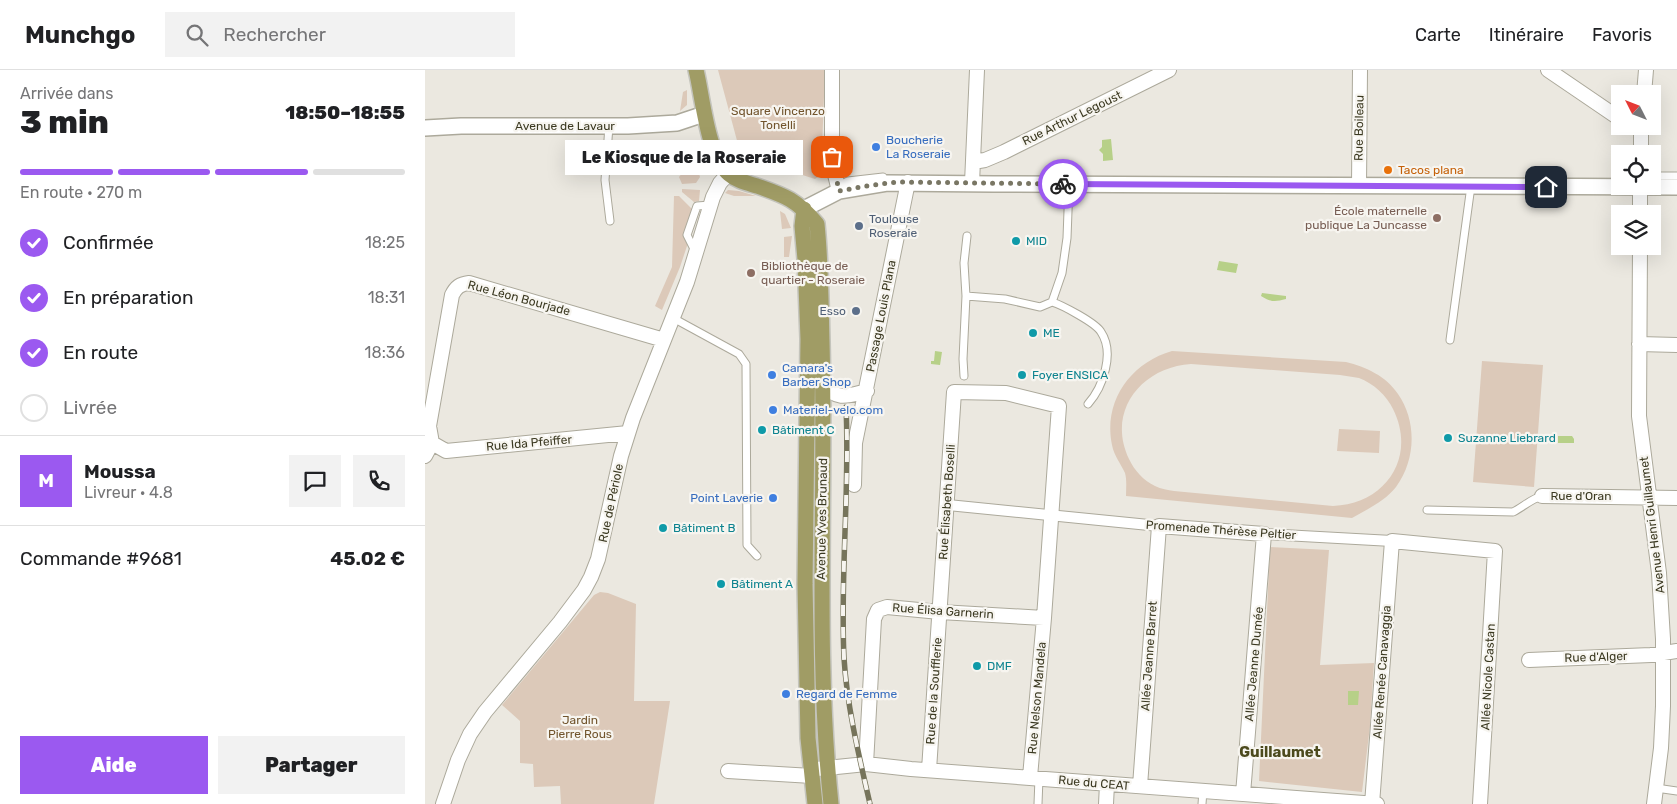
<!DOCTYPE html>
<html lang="fr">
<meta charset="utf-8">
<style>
body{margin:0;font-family:Rubik,sans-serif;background:#f2f2f2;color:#202124;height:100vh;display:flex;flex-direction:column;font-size:19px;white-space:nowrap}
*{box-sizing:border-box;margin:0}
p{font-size:16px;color:#757577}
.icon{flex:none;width:28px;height:28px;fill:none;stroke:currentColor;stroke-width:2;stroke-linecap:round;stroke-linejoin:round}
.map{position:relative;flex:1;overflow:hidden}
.drawer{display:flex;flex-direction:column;background:#fff;width:425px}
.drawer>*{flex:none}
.needle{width:32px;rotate:312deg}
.controls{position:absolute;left:1186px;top:15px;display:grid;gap:10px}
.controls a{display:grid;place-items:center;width:50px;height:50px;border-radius:0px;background:#fff;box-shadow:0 5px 20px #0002;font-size:25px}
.pin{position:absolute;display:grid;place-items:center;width:42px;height:42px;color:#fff;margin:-21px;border-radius:10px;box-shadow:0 2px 8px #0006}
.courier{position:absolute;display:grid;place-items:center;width:50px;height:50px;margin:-25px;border:4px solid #9b59f0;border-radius:50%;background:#fff;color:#222;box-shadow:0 1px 6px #0007}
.bubble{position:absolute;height:35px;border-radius:0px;background:#fff;box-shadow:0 5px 20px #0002;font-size:16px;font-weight:800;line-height:35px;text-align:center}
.headline em{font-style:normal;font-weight:800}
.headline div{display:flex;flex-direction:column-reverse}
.headline{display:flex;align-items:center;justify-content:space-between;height:85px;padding:0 20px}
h1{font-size:32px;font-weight:800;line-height:38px}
.bar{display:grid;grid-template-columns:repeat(4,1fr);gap:8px 5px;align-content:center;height:60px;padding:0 20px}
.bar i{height:6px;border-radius:4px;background:#e0e0e0}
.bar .active{background:#9b59f0}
.bar p{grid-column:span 4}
.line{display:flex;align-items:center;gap:12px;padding:0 20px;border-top:1px solid #e0e0e0}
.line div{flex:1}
.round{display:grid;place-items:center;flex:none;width:52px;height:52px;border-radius:0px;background:#f2f2f2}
ol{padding:0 20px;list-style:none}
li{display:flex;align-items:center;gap:15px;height:55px}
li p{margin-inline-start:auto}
li .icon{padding:5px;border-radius:50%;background:#9b59f0;color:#fff;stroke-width:4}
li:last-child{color:#757577}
li i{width:28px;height:28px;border:2px solid #e0e0e0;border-radius:50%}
.action{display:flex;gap:10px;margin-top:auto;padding:10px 20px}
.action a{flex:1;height:58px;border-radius:0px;background:#9b59f0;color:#fff;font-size:20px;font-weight:800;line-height:58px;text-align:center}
.action a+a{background:#f2f2f2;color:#202124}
header{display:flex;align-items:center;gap:30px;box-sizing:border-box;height:70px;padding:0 25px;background:#fff;border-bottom:1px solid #e0e0e0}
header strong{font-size:24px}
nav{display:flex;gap:28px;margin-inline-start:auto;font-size:18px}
.search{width:350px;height:45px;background:#f2f2f2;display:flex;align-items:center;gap:12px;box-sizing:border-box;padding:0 18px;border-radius:0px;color:#757577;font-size:19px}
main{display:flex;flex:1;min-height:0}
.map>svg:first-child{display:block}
.green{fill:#dcc9b9;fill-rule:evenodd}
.water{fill:#b7d088}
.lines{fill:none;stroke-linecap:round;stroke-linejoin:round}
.service-casing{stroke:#aca99b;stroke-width:9}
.pedestrian-casing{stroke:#aca99b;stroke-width:12}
.minor-casing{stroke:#aca99b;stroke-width:16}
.tertiary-casing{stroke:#aca99b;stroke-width:18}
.primary-casing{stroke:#c4c4bc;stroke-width:18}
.service{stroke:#fff;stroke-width:7}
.pedestrian{stroke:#fff;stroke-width:10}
.minor{stroke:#fff;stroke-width:14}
.tertiary{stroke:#fff;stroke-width:15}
.primary{stroke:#a09c65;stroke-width:15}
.rail-casing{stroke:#76745b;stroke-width:5.5}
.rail{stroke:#f7f5f0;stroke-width:4;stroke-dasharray:11;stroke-linecap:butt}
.done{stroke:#797664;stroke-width:5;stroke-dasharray:0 9}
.route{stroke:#9b59f0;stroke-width:6}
.shop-dot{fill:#3f7fe0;stroke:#f7f5f0;stroke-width:2}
.food-dot{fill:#e8710a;stroke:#f7f5f0;stroke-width:2}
.education-dot{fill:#8d6e63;stroke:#f7f5f0;stroke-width:2}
.service-dot{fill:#5c6f8a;stroke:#f7f5f0;stroke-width:2}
.culture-dot{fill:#0f9aa8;stroke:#f7f5f0;stroke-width:2}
.labels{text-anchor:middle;stroke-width:4.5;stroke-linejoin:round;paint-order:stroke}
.park-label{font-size:12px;fill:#71542c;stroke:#f7f5f0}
.street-label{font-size:12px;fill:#3b3921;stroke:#f7f5f0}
.shop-label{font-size:12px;fill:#366cbe;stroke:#f7f5f0;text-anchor:start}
.food-label{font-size:12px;fill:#c56008;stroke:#f7f5f0;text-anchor:start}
.education-label{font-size:12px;fill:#785e54;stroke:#f7f5f0;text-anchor:end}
.service-label{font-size:12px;fill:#4e5e75;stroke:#f7f5f0;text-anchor:start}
.culture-label{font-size:12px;fill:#0d838f;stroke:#f7f5f0;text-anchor:start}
.quarter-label{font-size:15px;font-weight:bold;fill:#4c4a1d;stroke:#f7f5f0}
</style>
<header>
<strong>Munchgo</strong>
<div class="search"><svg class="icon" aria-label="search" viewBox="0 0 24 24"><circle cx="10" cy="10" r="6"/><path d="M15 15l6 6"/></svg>Rechercher</div>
<nav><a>Carte</a><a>Itinéraire</a><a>Favoris</a></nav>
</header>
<main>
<section class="drawer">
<div class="headline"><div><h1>3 min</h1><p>Arrivée dans</p></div><em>18:50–18:55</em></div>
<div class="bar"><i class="active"></i><i class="active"></i><i class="active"></i><i></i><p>En route · 270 m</p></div>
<ol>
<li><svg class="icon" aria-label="check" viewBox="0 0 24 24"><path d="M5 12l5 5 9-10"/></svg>Confirmée<p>18:25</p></li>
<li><svg class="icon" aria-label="check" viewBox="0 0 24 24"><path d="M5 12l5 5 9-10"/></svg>En préparation<p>18:31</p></li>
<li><svg class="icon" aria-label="check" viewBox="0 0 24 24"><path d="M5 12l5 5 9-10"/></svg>En route<p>18:36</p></li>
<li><i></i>Livrée</li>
</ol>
<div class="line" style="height:90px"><b class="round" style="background:#9b59f0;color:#fff">M</b><div><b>Moussa</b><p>Livreur · 4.8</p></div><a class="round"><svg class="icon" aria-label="chat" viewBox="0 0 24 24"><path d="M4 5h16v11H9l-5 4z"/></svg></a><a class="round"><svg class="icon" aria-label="phone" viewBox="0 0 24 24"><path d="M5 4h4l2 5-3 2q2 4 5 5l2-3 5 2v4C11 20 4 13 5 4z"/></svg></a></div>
<div class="line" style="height:65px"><div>Commande #9681</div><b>45.02 €</b></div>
<div class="action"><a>Aide</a><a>Partager</a></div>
</section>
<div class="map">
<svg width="1252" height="734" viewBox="0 0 1252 734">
<rect width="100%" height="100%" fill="#ebe8e0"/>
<path class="green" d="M293,0H400L396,105L390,109L324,88L314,78Z
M262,20V35L255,41L258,22Z
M262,97H272L275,107L271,113L257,114L254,107Z
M257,119L275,120L274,131L269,132L257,122Z
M303,120L314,121L331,126H309L300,123Z
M249,126H254L268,140L263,173L255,197L237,240L230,236L247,197Z
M355,141L360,144L366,158L357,159Z
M367,166L364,187H359V167Z
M747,281L921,292C941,297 961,306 973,324C992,351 991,390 971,417C960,431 943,439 927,448L701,426C701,419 702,410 700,403C696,394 689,386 687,375C678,332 705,293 747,281ZM766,294L915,305C921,306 928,307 934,308C948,313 962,326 968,339C992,387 961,434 908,436L749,421C743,420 736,419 730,416C719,411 709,400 704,389C681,341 717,297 766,294Z
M1057,291L1118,295L1109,417L1048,412Z
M914,359L955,361L954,383L912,381Z
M845,477L904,480L895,595L949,593L945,656L937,722L834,711Z
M175,522L183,523L211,534L209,631H245L229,734H136L135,716L109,717L108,694L95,693V651L77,635L169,525Z"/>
<path class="water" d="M686,69L688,90L678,91V84L674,80L677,77V70Z
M794,191L813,194L811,203L792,200Z
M837,223L861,226V229C850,232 845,232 836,226Z
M510,281L517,282L515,295L506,294V291H509Z
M1133,366H1147L1149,369V373H1133Z
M923,621H934L933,635H923Z"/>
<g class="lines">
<defs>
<path id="service" d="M184,56L180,110L185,151
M1228,108L1231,106H1252
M415,119L419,113L423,111L458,107
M270,181L262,165L272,136L285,135
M541,226L539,193L542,166
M627,232L637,203L642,168L644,114
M248,248L314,284L321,294L322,475L332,486
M1025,270L1046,116
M539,306L538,289L541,226L580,229L615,237L627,232C637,235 671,253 676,262C690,283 678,317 663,334
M1002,440L1088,442C1098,437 1106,429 1117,426
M1231,718L1252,721
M613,734L614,708
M777,734L778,721"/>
<path id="pedestrian" d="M523,435L734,456
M839,464L967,471"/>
<path id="minor" d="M407,0V92L414,121
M1123,0L1195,49
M1219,24L1221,0
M1216,84V56
M548,92L560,90L579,82L744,0
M547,113L552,0
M934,116L935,0
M1215,144V116
M1215,176L1214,346L1234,503L1238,569V636L1236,678L1229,734
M1214,274L1252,275
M398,315C414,331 422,326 442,321
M7,373L21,381L203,363
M0,386L7,373L4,356L27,225C31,217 35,214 44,213L239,270
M429,415L430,373L483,112
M1117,426L1252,428
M1104,590L1226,585L1252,581
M441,694L449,549L453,540L462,537L515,542L619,548
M392,699L441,694L486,699L952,734
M504,700L529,322L581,323L634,336L619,548L605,707
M303,701L387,706
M715,716L734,456L839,464L818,724
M18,734L33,690L45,664L60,642L135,552L159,520L166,507L173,489L196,386L208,348L262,212L288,127L295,113L303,104
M681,734L682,714
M947,734L967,471L1070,481L1055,734"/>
<path id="tertiary" d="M0,58L36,56H203L252,53L279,44
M379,139L414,121L462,113L569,114L1252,117"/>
<path id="primary" d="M271,0C278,28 282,85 304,104C312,111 322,113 332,116C361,126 372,130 392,154C396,193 396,233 397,272C401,426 390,580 406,734
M379,139L377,156L380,189L383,269L380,514L383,668L390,734"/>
</defs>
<use href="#service" class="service-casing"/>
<use href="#pedestrian" class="pedestrian-casing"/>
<use href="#minor" class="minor-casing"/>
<use href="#tertiary" class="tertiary-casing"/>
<use href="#primary" class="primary-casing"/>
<use href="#service" class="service"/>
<use href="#pedestrian" class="pedestrian"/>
<use href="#minor" class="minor"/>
<use href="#tertiary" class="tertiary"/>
<use href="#primary" class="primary"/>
<defs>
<path id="rail" d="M421,337C425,420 415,504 419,588C422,637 434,686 445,734"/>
</defs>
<use href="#rail" class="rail-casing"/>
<use href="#rail" class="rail"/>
</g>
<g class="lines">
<path class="done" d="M407,87L414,121L441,116L472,112L638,114"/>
<path class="route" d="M638,114L1121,117"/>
</g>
<g class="shop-dot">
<circle cx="451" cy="77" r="5"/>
<circle cx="347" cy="305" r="5"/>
<circle cx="348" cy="340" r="5"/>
<circle cx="348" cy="428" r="5"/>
<circle cx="361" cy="624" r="5"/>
</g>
<circle class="food-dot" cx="963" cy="100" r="5"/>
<g class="education-dot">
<circle cx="1012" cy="148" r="5"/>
<circle cx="326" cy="203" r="5"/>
</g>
<g class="service-dot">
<circle cx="434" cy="156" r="5"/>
<circle cx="431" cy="241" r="5"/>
</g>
<g class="culture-dot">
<circle cx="591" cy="171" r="5"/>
<circle cx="608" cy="263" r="5"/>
<circle cx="597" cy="305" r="5"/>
<circle cx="337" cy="360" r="5"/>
<circle cx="1023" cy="368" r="5"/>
<circle cx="238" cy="458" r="5"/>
<circle cx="296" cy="514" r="5"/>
<circle cx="552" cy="596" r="5"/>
</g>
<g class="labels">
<g class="park-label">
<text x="353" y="45">Square Vincenzo<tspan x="353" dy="14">Tonelli</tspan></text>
<text x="155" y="654">Jardin<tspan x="155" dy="14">Pierre Rous</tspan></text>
</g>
<g class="street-label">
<text transform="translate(647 48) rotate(-26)" y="4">Rue Arthur Legoust</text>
<text x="140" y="60">Avenue de Lavaur</text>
<text transform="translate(934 58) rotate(-89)" y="4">Rue Boileau</text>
<text transform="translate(94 228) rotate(15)" y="4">Rue Léon Bourjade</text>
<text transform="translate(456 246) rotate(-79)" y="4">Passage Louis Plana</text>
<text transform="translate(104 373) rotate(-5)" y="4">Rue Ida Pfeiffer</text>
<text x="1156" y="430">Rue d'Oran</text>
<text transform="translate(522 432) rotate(-86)" y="4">Rue Élisabeth Boselli</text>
<text transform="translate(186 433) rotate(-78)" y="4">Rue de Périole</text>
<text transform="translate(397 449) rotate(-89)" y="4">Avenue Yves Brunaud</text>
<text transform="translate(1227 455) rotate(-97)" y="4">Avenue Henri Guillaumet</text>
<text transform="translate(796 460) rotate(4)" y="4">Promenade Thérèse Peltier</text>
<text transform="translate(518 541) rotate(4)" y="4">Rue Élisa Garnerin</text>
<text transform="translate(724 586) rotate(-86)" y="4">Allée Jeanne Barret</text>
<text transform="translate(1171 587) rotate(-2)" y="4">Rue d'Alger</text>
<text transform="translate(829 594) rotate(-85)" y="4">Allée Jeanne Dumée</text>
<text transform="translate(957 602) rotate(-86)" y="4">Allée Renée Canavaggia</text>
<text transform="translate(1063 607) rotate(-87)" y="4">Allée Nicole Castan</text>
<text transform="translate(509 621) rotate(-86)" y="4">Rue de la Soufflerie</text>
<text transform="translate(612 628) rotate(-85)" y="4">Rue Nelson Mandela</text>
<text transform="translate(669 713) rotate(5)" y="4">Rue du CEAT</text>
</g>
<g class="shop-label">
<text x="461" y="74">Boucherie<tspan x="461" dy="14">La Roseraie</tspan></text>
<text x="357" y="302">Camara's<tspan x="357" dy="14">Barber Shop</tspan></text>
<text x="358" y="344">Materiel-velo.com</text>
<text x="338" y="432" text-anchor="end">Point Laverie</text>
<text x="371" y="628">Regard de Femme</text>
</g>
<g class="food-label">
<text x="973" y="104">Tacos plana</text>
</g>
<g class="education-label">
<text x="1002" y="145">École maternelle<tspan x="1002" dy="14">publique La Juncasse</tspan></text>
<text x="336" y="200" text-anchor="start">Bibliothèque de<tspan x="336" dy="14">quartier - Roseraie</tspan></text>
</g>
<g class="service-label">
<text x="444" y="153">Toulouse<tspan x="444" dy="14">Roseraie</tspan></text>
<text x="421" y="245" text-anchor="end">Esso</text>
</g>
<g class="culture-label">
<text x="601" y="175">MID</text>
<text x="618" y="267">ME</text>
<text x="607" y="309">Foyer ENSICA</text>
<text x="347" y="364">Bâtiment C</text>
<text x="1033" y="372">Suzanne Liebrard</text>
<text x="248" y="462">Bâtiment B</text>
<text x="306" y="518">Bâtiment A</text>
<text x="562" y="600">DMF</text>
</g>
<g class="quarter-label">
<text x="855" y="687">Guillaumet</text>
</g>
</g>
</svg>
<div class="controls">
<a><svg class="needle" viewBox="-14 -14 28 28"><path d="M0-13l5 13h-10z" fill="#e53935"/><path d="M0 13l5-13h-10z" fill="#757577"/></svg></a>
<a><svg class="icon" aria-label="locate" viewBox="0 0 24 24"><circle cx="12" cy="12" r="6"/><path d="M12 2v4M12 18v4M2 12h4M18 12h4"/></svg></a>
<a><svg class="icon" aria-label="layers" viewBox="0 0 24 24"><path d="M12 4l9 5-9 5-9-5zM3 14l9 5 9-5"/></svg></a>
</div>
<div class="pin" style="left:407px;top:87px;background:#ea580c"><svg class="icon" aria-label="bag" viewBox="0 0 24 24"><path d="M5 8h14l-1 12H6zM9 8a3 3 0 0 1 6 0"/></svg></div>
<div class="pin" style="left:1121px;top:117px;background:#1f2937"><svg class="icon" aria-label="home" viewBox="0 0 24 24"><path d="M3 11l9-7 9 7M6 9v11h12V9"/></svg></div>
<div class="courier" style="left:638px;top:114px"><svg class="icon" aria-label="bike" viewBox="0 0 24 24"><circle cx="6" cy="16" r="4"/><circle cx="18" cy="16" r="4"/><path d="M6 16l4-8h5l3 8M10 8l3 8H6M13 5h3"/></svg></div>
<div class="bubble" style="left:140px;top:70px;width:238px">Le Kiosque de la Roseraie</div>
</div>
</main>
